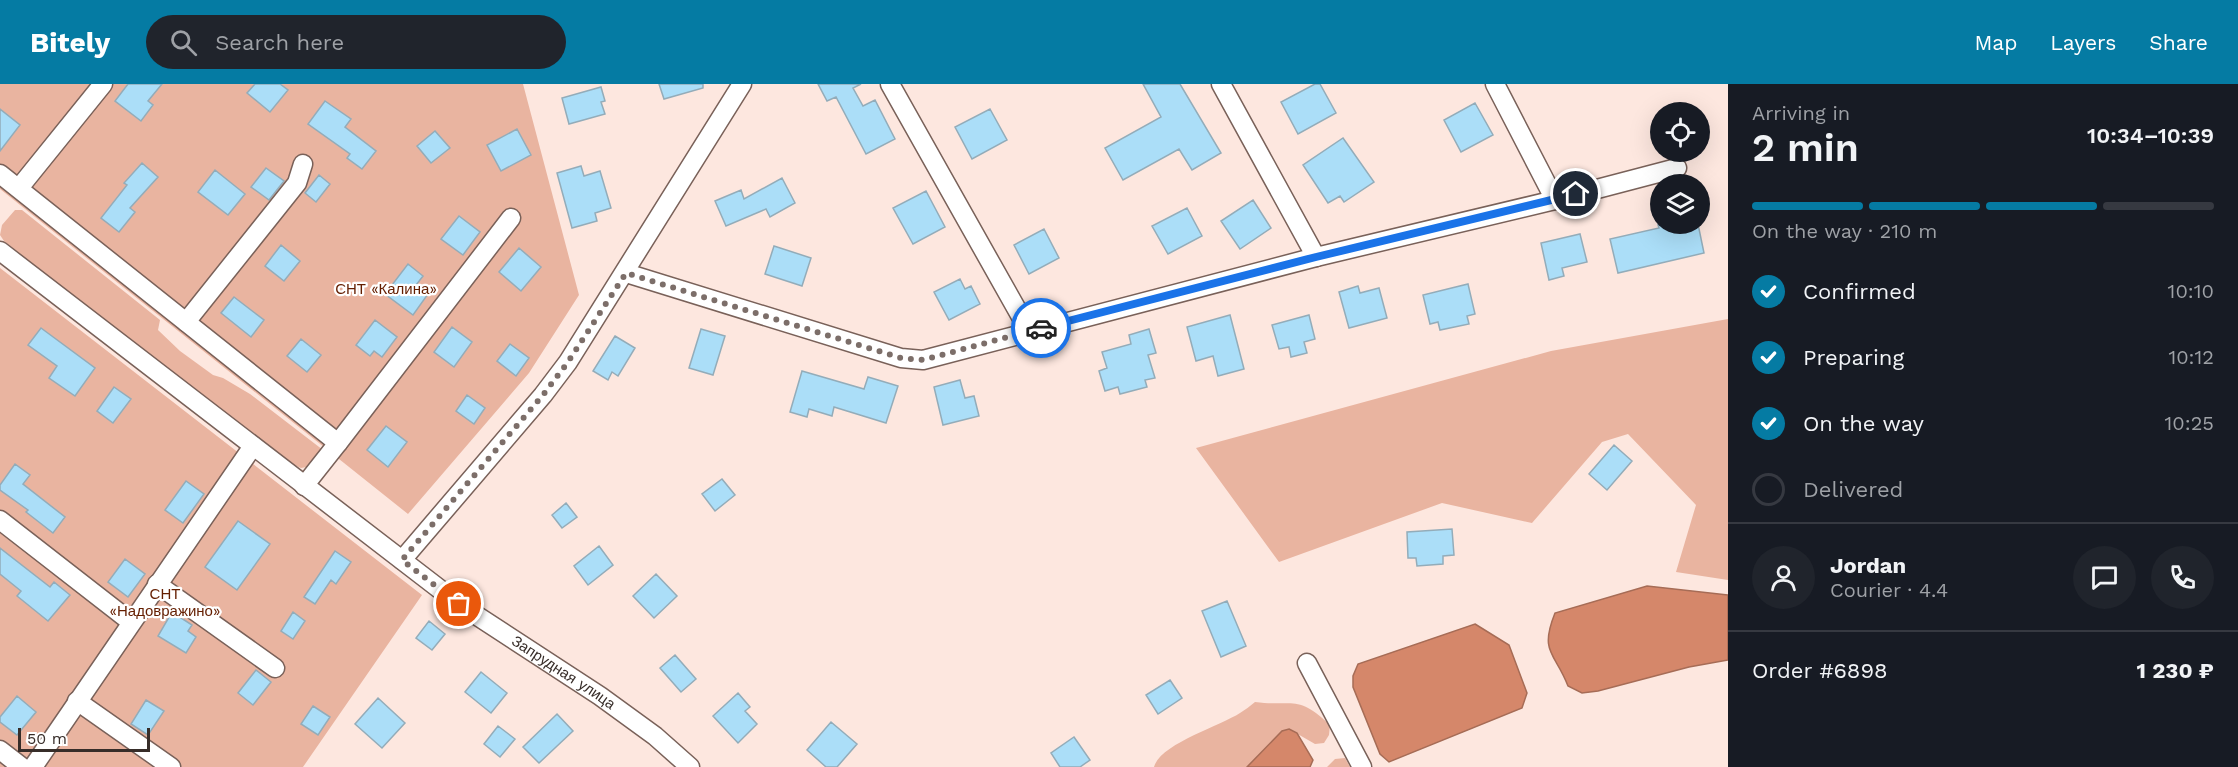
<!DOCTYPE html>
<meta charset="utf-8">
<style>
body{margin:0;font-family:"Work Sans",sans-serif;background:#20242c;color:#f1f3f6;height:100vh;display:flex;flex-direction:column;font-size:22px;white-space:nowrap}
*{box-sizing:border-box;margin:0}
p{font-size:20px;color:#9ea1a6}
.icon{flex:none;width:33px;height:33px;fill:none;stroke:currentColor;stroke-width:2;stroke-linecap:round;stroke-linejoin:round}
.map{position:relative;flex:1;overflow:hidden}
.sheet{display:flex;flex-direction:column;background:#171b24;width:510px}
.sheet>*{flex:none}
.buttons{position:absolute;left:1650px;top:18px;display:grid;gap:12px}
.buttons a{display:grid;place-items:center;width:60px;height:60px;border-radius:50%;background:#171b24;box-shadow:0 6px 24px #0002;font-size:30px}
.scale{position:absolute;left:18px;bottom:15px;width:132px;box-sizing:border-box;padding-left:6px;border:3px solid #372d29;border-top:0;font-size:16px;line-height:21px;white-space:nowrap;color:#372d29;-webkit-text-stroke:4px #fff;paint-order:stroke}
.pin{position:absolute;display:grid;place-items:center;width:51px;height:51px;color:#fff;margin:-26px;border:3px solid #fff;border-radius:50%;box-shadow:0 2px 6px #0007}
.courier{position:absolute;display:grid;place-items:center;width:60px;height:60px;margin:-30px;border:4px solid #1a73e8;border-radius:50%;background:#fff;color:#222;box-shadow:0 2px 8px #0007}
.summary em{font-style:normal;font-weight:600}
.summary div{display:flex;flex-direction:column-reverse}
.summary{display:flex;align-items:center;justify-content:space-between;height:102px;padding:0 24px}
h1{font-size:39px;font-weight:600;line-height:45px}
.bar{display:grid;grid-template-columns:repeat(4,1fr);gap:9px 6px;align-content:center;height:72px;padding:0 24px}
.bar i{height:8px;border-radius:4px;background:#363941}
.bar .selected{background:#057ba3}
.bar p{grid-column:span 4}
.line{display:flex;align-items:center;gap:15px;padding:0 24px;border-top:2px solid #363941}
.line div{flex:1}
.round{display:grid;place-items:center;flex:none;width:63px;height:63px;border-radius:32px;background:#20242c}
ol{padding:0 24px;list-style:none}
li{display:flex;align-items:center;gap:18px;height:66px}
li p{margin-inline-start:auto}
li .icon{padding:6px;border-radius:50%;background:#057ba3;color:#fff;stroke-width:4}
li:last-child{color:#9ea1a6}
li i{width:33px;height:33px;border:3px solid #363941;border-radius:50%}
header{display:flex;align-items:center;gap:36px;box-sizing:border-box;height:84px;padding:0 30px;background:#057ba3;color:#fff}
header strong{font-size:28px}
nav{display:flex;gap:33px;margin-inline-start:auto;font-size:21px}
.search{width:420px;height:54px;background:#20242c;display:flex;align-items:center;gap:15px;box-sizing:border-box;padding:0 21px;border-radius:33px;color:#9ea1a6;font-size:22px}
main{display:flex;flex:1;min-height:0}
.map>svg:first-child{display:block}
.green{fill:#e9b4a0}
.water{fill:#d5876a;stroke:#a66c56;stroke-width:1.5}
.building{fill:#abdef8;stroke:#93acb9;stroke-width:1.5}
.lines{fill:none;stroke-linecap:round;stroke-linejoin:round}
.minor-casing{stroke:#796159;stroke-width:21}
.minor{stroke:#fff;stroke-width:18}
.done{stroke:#7c6e69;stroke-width:6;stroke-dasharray:0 10.8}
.route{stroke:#1a73e8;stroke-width:8}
.labels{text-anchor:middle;stroke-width:4.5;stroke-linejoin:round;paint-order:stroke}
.park-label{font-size:15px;fill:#641e00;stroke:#fff}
.street-label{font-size:15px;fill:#372d29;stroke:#fff}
</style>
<header>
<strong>Bitely</strong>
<div class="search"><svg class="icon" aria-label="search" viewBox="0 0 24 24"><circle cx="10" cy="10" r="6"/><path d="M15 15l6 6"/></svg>Search here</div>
<nav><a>Map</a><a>Layers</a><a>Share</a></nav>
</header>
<main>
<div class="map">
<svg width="1728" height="683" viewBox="0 0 1728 683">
<rect width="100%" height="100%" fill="#fde7df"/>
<path class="green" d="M0,0H523L579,211L529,289L408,430L0,105Z
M15,126H22L160,236L158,246L180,267L213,291L223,294L250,310L323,366L312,382L301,384L292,380L6,160L0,151L2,141Z
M0,184L422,511L303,683H0Z
M1728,235V496L1676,488L1696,421L1628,350L1602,358L1532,439L1442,419L1279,478L1196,364L1551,267Z
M1255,618C1294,623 1297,610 1330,641L1329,651L1324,659L1315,660L1289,645L1247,683H1154C1160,660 1220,642 1240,629C1245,626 1250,622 1255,618Z
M1345,674L1350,683H1327L1335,675Z"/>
<path class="water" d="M1647,502L1728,511V576L1689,583L1598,607L1582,609L1568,602C1555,568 1539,569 1555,529Z
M1475,540L1509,561L1527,609L1522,624L1389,678L1380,670L1353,603V592L1358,580Z
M1289,645L1297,649L1313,676L1310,683H1247L1282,647Z"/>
<path class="building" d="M128,0H162L148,17L153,21L141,37L115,17Z
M255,0H280L288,6L270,28L247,9Z
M659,0H703V4L664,15Z
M818,0H861L853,4L863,22L875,16L895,55L866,70L836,13L827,17Z
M1143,0H1180L1221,69L1192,86L1179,65L1123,96L1105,64L1161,33Z
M1315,0H1320L1336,29L1298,50L1281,18Z
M601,3L605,17L601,18L605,30L569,40L562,14Z
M325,17L351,35L345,43L376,67L362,85L347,74L350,70L308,40Z
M1475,19L1493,51L1461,68L1444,36Z
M0,25L20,41L0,67Z
M990,25L1007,56L972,75L955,43Z
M517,45L531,71L501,87L487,61Z
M435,47L450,64L431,79L417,62Z
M1343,54L1374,98L1344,118L1340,112L1328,119L1303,81Z
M142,79L158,93L130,124L135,128L119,148L101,134L127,101L124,99Z
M581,82L584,92L600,87L611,124L595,129L597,137L572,144L557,89Z
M266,84L284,97L269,116L251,103Z
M215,86L245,110L228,131L198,108Z
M319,91L330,100L316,118L305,109Z
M782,94L795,119L770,133L766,125L726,142L715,117L741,106L744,115Z
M926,107L945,143L913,160L893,124Z
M1253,116L1271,144L1240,165L1221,137Z
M1187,124L1202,152L1168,170L1152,142Z
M459,132L480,148L463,171L441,155Z
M1666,140H1698L1704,169L1618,189L1610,155L1659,144L1658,141Z
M1044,145L1059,174L1029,190L1014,161Z
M1580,150L1587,178L1562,184L1564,192L1549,196L1541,159Z
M281,161L300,177L284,197L265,182Z
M774,162L811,174L802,202L765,190Z
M519,164L541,183L521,207L499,188Z
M408,180L423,192L416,201L428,210L413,231L385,210Z
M960,195L965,205L971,202L980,220L949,236L934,208Z
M1468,200L1475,230L1467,232L1469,240L1440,246L1438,238L1430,240L1423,211Z
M1358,202L1360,209L1379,204L1387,234L1349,244L1339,208Z
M234,213L264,236L251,253L221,229Z
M1230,231L1244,285L1218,292L1213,272L1196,277L1187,243Z
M1309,231L1315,255L1304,258L1307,269L1291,273L1289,263L1279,265L1272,241Z
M375,236L397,253L382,273L374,267L370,272L356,261Z
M452,243L472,258L454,283L434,268Z
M41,244L95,284L75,312L49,294L57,282L28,261Z
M701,245L725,252L713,291L689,284Z
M1149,245L1156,269L1148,271L1155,294L1145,296L1147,303L1120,310L1118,303L1105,307L1099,287L1107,284L1102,268L1131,260L1129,251Z
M615,252L635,264L618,292L612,288L608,296L593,287Z
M301,255L321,271L307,288L287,272Z
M510,260L529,274L516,292L497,277Z
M802,287L864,305L868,293L898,302L886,339L834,323L832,332L809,325L807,333L790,328Z
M960,296L965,314L974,312L979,332L943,341L934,303Z
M114,303L131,315L113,339L97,327Z
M467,311L485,324L474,340L456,327Z
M386,342L407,358L388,383L367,366Z
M1614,361L1632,377L1607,406L1589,390Z
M15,380L30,391L23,400L65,433L53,449L26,428L28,426L0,406V401Z
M722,395L735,411L715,427L702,410Z
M186,397L204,410L183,439L165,426Z
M566,419L577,433L562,444L552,431Z
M238,437L270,460L237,506L205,483Z
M1452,445L1454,471L1443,472V480L1417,482L1416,474H1408L1407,448Z
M599,462L613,481L588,501L574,482Z
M0,464L50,503L54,498L70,511L48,537L17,512L21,507L0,490Z
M335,467L351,478L336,500L331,496L315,520L304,513Z
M125,475L145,490L128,513L108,498Z
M656,490L677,512L654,534L633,512Z
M1227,517L1246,562L1221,573L1202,527Z
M172,528L192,541L188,547L196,553L186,569L158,552Z
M293,528L305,537L293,555L281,547Z
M429,537L445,550L432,566L416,554Z
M675,571L696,595L681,608L660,584Z
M256,586L271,598L253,621L238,609Z
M481,588L507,609L491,629L465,608Z
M1170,596L1182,614L1158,630L1146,611Z
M738,609L750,623L745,627L757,640L738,659L713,632Z
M17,612L36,628L17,651L0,638V633Z
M378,614L405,639L382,664L355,640Z
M146,616L164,627L148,651L131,640Z
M313,622L330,633L318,651L301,640Z
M557,630L573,647L539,679L523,663Z
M831,638L857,660L837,683H826L807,666Z
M498,642L515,655L500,673L484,660Z
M1074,653L1090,676L1080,683H1060L1051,669Z"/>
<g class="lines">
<defs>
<g id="minor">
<path d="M890,0L1029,247"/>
<path d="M1221,0L1316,173"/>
<path d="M1495,0L1555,116"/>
<path d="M0,90L338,359L304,402"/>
<path d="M19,104L103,0"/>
<path id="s1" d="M0,167L459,520L600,612L655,652L690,683"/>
<path d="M626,189L901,274L923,276L1316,173L1555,116L1677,84"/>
<path d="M186,238L297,99L303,80"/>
<path d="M338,359L511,134"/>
<path d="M0,436L131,538"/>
<path d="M402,476L543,311L568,278L742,0"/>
<path d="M157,500L275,584"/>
<path d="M1307,579L1362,683"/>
<path d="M77,617L171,683"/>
<path d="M0,666L22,683"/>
<path d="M33,683L253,362"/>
</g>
</defs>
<use href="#minor" class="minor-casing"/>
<use href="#minor" class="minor"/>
</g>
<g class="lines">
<path class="done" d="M459,520L402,476L543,311L568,278L626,189L901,274L923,276L1041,244"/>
<path class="route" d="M1041,244L1316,173L1576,110"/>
</g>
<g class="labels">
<g class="park-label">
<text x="386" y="210">СНТ «Калина»</text>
<text x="165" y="515">СНТ<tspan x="165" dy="17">«Надовражино»</tspan></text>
</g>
<g class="street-label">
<text dy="5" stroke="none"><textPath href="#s1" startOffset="704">Запрудная улица</textPath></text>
</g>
</g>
</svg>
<div class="buttons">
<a><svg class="icon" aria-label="locate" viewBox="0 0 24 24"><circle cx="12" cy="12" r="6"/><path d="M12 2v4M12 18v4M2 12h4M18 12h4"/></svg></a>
<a><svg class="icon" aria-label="layers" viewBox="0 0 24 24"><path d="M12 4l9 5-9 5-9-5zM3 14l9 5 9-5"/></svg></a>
</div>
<div class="scale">50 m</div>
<div class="pin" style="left:459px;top:520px;background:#ea580c"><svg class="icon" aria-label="bag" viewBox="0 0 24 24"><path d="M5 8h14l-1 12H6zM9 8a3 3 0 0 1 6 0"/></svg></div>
<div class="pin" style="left:1576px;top:110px;background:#1f2937"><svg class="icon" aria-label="home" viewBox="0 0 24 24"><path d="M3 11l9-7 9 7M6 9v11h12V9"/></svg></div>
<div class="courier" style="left:1041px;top:244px"><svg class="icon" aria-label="car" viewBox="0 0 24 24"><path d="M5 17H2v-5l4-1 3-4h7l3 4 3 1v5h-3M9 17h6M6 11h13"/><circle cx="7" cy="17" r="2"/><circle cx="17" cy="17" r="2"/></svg></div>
</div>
<section class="sheet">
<div class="summary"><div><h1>2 min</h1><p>Arriving in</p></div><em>10:34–10:39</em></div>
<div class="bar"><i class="selected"></i><i class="selected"></i><i class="selected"></i><i></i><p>On the way · 210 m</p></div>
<ol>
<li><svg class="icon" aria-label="check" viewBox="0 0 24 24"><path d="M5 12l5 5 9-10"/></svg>Confirmed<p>10:10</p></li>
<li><svg class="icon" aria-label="check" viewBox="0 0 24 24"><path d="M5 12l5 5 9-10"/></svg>Preparing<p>10:12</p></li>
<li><svg class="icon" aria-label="check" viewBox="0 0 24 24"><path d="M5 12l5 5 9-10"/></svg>On the way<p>10:25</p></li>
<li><i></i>Delivered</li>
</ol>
<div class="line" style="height:108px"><a class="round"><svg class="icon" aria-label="person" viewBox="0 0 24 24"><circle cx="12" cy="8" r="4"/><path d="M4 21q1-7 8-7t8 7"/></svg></a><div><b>Jordan</b><p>Courier · 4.4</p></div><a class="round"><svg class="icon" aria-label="chat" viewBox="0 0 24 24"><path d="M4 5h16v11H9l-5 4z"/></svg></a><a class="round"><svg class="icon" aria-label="phone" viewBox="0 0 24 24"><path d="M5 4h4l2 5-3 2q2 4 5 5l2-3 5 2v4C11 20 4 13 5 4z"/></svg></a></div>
<div class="line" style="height:78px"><div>Order #6898</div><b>1 230 ₽</b></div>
</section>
</main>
